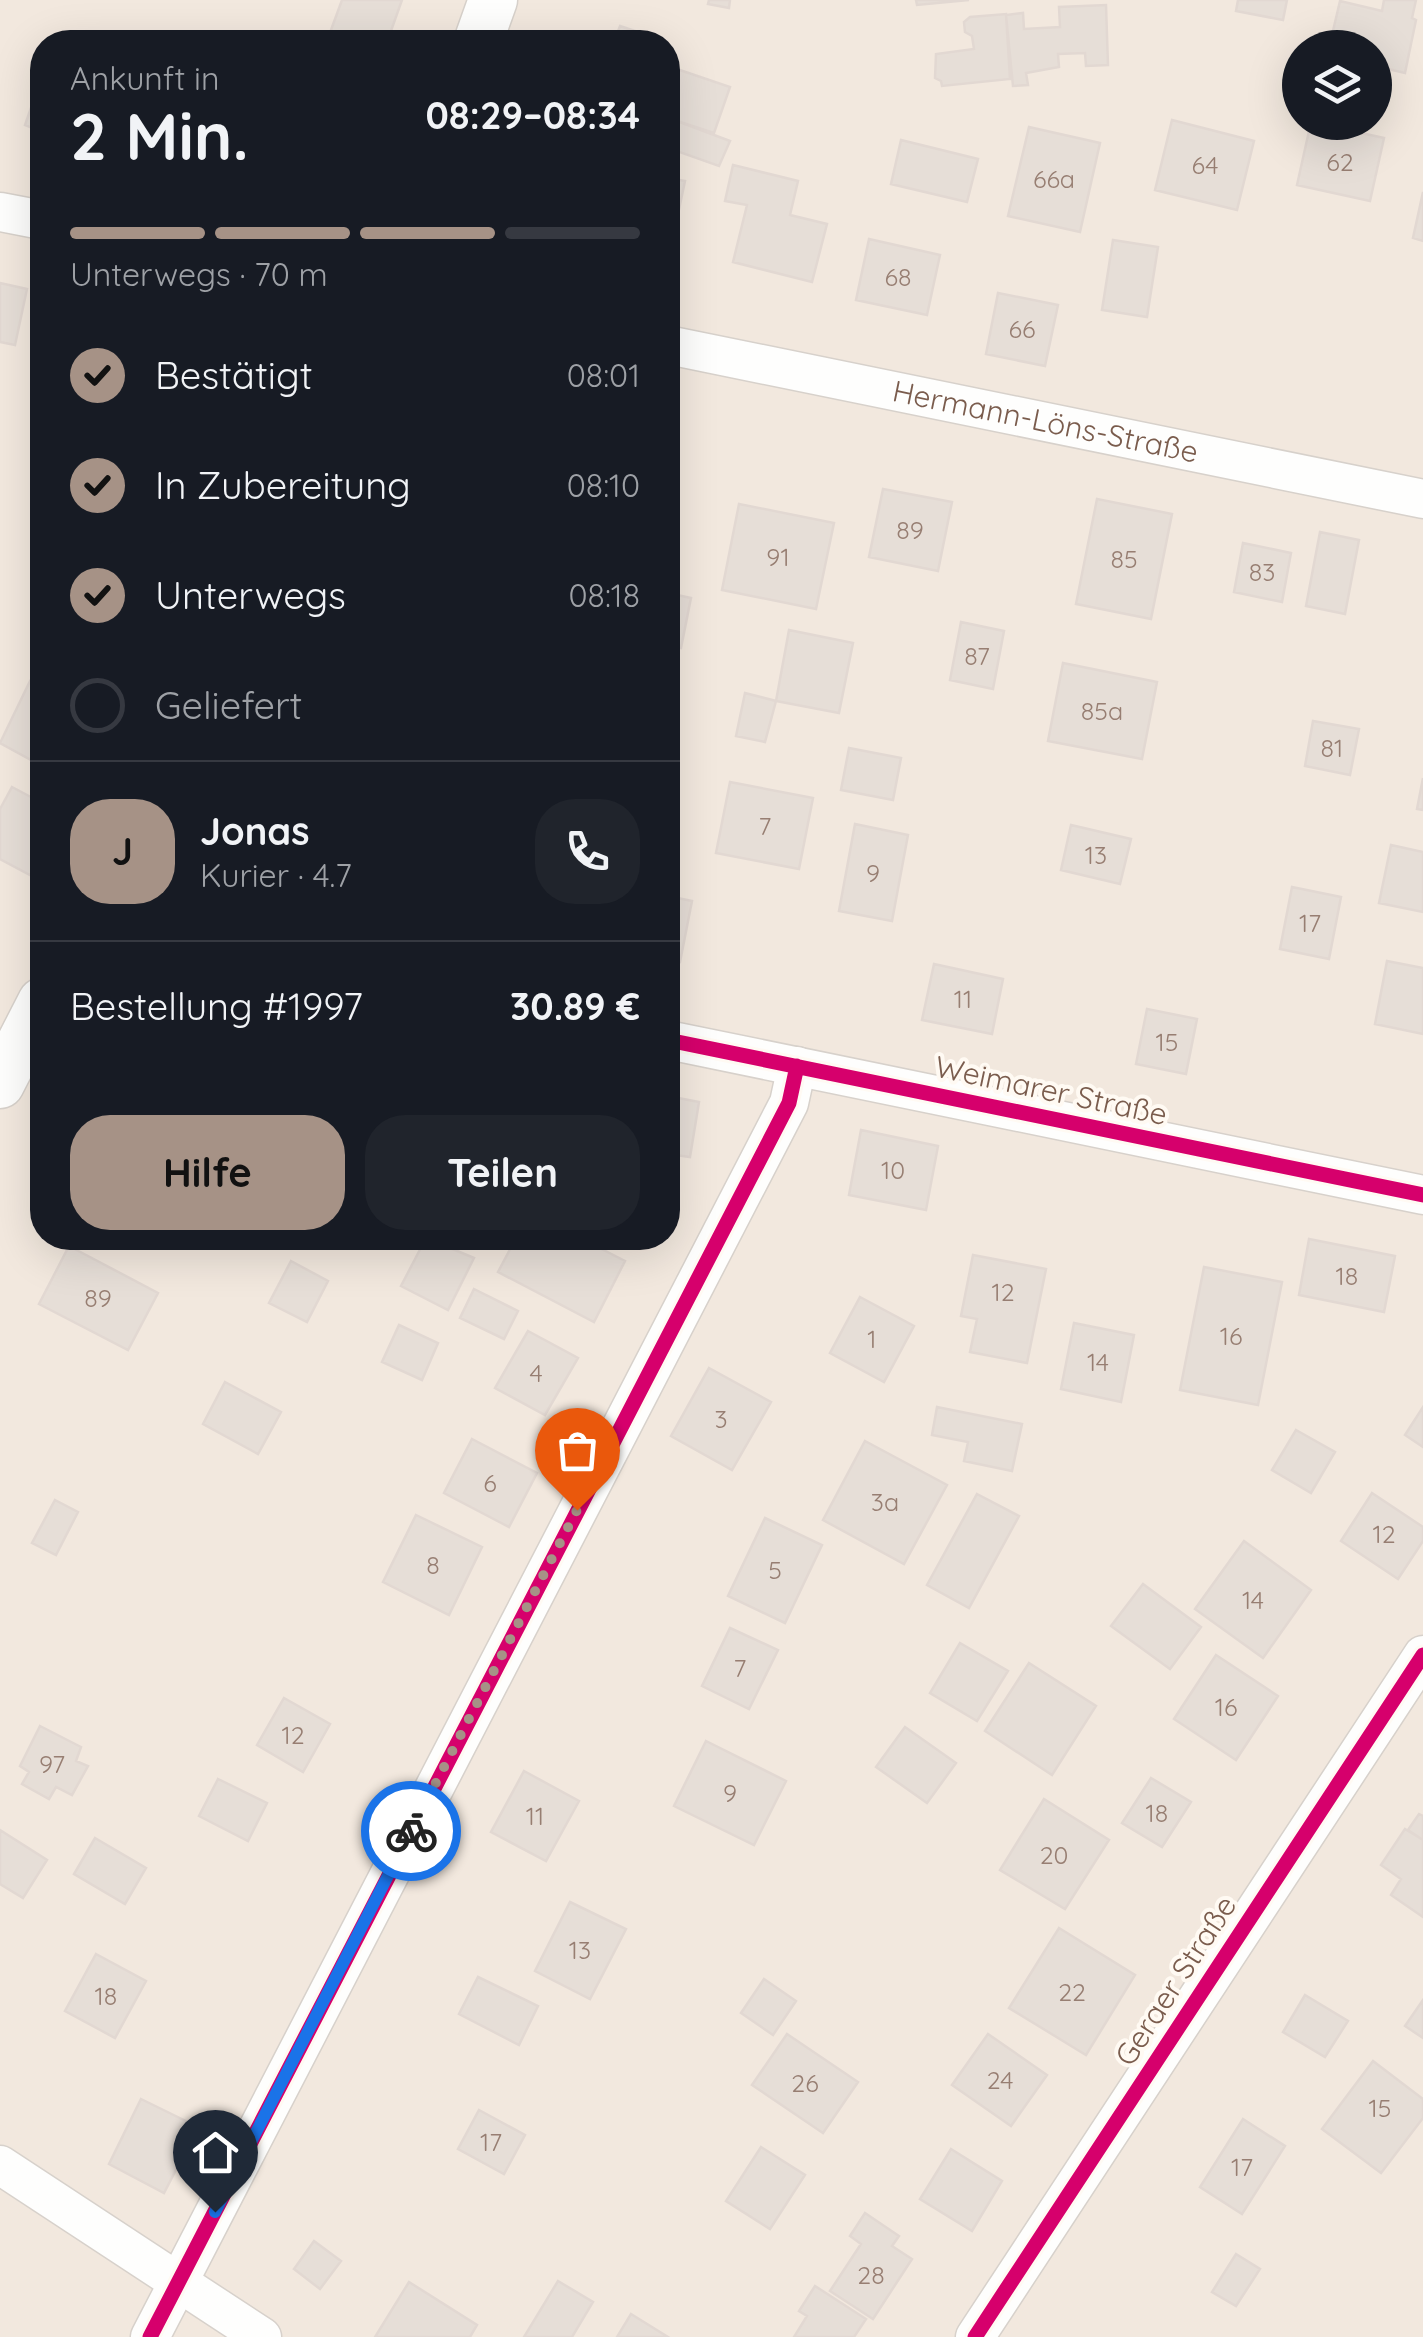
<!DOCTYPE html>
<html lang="de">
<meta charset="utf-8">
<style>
body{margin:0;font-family:Quicksand,sans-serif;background:#20242c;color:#f1f3f6;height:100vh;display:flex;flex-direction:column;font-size:38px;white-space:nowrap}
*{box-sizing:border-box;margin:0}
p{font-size:32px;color:#9ea1a6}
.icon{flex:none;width:55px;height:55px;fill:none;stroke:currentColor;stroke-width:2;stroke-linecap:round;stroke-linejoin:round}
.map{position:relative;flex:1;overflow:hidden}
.drawer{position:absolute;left:30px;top:30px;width:650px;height:1220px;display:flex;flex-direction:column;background:#171b24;border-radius:40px;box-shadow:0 10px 40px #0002}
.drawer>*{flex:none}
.fabs{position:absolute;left:1282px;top:30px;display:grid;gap:20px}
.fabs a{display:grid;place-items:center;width:110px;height:110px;border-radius:50%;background:#171b24;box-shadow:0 10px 40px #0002;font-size:50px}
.pin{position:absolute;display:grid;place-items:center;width:85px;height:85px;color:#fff;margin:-102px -42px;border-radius:50% 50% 50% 0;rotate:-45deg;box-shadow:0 0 10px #0007}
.pin .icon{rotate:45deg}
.courier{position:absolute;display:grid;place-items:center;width:100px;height:100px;margin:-50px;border:8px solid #1a73e8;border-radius:50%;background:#fff;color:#222;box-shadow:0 2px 12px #0007}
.headline em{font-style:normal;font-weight:700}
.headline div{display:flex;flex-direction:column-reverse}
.headline{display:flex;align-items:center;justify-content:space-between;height:170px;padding:0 40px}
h1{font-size:65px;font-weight:700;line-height:75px}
.bar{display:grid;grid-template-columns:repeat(4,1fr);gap:15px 10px;align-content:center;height:120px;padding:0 40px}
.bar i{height:12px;border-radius:8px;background:#363941}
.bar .current{background:#a69286}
.bar p{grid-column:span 4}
.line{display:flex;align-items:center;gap:25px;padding:0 40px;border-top:2px solid #363941}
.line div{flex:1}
.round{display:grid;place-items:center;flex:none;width:105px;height:105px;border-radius:40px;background:#20242c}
ol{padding:0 40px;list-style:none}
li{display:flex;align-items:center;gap:30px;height:110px}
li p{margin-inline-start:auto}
li .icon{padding:10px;border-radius:50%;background:#a69286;color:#111;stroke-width:4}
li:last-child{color:#9ea1a6}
li i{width:55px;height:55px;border:5px solid #363941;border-radius:50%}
.button{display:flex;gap:20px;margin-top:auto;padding:20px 40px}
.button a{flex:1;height:115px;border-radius:40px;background:#a69286;color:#111;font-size:40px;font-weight:700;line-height:115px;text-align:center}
.button a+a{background:#20242c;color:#f1f3f6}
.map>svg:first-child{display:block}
.residential{fill:#f2e8de;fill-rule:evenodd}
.building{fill:#e6ded7;stroke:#e2d8d2;stroke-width:2.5}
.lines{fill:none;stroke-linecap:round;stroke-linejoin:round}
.minor-casing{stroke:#d7d1cb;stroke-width:41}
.tertiary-casing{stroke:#d7d1cb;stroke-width:51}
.minor{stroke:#fefefd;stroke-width:38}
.tertiary{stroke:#fefefd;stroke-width:48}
.cycleway-casing{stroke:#fffaf3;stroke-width:21}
.cycleway{stroke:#d6006c;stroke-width:15}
.done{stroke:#a69286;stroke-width:10;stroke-dasharray:0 18}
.route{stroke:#1a73e8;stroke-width:12}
.labels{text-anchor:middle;stroke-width:8;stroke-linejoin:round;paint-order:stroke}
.number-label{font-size:25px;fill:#977e72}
.street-label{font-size:30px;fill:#7a5c4d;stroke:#fffaf3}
</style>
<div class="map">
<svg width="1423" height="2337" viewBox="0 0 1423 2337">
<rect width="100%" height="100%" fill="#f9f5f0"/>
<path class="residential" d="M0,0H1423V2337H0ZM42,42H668V1238H42ZM1300,48H1375V122H1300Z"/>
<path class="building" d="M342,0H402L387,42H367L331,30Z
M709,0H730L729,8L708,4Z
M916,0H969L917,5Z
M1238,0H1287L1283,20L1236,11Z
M1384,0H1416L1412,18L1416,20L1405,73L1375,66V48H1329L1340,1L1382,11Z
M1106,5L1108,65L1086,66L1085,53L1058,54L1059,67L1026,73L1028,85L1013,86L1006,15L1023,13L1024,29L1060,27L1059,7Z
M1006,14L1010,79L942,86L941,81L935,78L936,54L974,49L972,36L965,32L964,22L970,17Z
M620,26L665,41L664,42H614Z
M668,66L730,87L714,133L668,118Z
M42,76V132L25,125Z
M669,118L730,141L719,166L668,148Z
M1172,120L1254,141L1237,210L1155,190Z
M1311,122L1384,138L1370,201L1297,185Z
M1029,127L1100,143L1080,232L1008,216Z
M901,140L978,159L967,202L891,184Z
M733,165L798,181L790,215L827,224L812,282L733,262L747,205L725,201Z
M668,178L685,181L674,233L668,232Z
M1423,192V241L1413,238Z
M869,239L940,255L927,315L856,300Z
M1113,240L1158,247L1147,317L1102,310Z
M0,283L27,289L15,345L0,342Z
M998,293L1058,305L1045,366L986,354Z
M883,489L952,502L938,571L869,557Z
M1097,499L1172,514L1151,619L1076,604Z
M739,504L834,523L816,609L722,590Z
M1320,532L1359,540L1345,614L1306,606Z
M1243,543L1291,553L1282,602L1234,592Z
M668,593L691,598L681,648L668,645Z
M961,622L1004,631L993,689L950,680Z
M789,630L853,643L839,713L776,701Z
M1063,663L1157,682L1142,759L1048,741Z
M30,681L42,688V766L0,743Z
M745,693L776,701L765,742L736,736Z
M1313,721L1359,729L1350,775L1305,766Z
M849,748L901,758L893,800L841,790Z
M1423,778V810L1417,809Z
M730,782L813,798L799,869L716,853Z
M12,787L42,803V852L30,875L0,859V809Z
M855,824L908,835L892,921L839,911Z
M1071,825L1131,839L1120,884L1061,870Z
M1391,845L1423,852V912L1379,903Z
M1292,887L1341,897L1329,959L1280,949Z
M668,896L692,901L680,962L668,960Z
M1387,961L1423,968V1034L1375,1024Z
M934,964L1003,979L992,1034L922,1020Z
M1147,1009L1197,1019L1186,1074L1136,1064Z
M668,1096L699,1102L690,1157L668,1154Z
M861,1130L938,1146L926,1210L849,1195Z
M426,1238L474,1258L448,1310L401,1286Z
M516,1238H580L625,1261L594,1322L498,1272Z
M1309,1239L1395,1256L1384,1312L1299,1295Z
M69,1246L158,1293L128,1350L39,1304Z
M973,1255L1046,1269L1027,1363L970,1352L977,1319L961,1316Z
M291,1261L328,1281L307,1322L269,1303Z
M1204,1267L1282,1282L1258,1405L1180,1390Z
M474,1289L518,1311L504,1339L460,1318Z
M860,1297L914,1326L884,1382L830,1353Z
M1074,1323L1134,1335L1121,1402L1061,1389Z
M399,1325L438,1343L422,1380L382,1362Z
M528,1331L578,1358L545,1415L495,1388Z
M709,1368L771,1402L732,1470L671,1436Z
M225,1382L281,1412L258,1454L203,1424Z
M937,1407L1022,1424L1012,1471L964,1461L968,1442L932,1435Z
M1423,1407V1447L1405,1435Z
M1296,1430L1335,1452L1311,1493L1272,1470Z
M472,1439L537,1473L509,1527L444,1493Z
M865,1441L947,1485L904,1564L823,1520Z
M1372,1493L1423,1527V1541L1398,1579L1341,1541Z
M977,1494L1019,1516L969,1608L927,1585Z
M55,1500L78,1512L56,1555L32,1543Z
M416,1515L482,1547L449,1615L383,1582Z
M765,1518L822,1545L785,1623L728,1596Z
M1244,1541L1311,1590L1263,1658L1195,1609Z
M1143,1584L1201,1627L1170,1669L1111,1626Z
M730,1628L778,1650L749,1709L702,1686Z
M960,1643L1008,1671L977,1721L930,1693Z
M1216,1655L1278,1696L1236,1760L1174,1719Z
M1029,1663L1096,1706L1052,1775L985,1731Z
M284,1698L330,1724L303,1772L257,1745Z
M40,1726L81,1747L76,1761L88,1766L72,1795L56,1787L49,1799L22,1784L29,1772L20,1766Z
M905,1727L956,1763L927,1803L876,1767Z
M706,1741L786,1781L754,1845L674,1806Z
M524,1771L579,1801L546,1861L491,1832Z
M1151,1778L1191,1802L1162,1847L1122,1823Z
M218,1779L267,1803L248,1841L199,1816Z
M1044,1799L1109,1840L1065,1909L1000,1870Z
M1419,1814L1423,1816V1840L1408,1830Z
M1405,1829L1423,1840V1917L1391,1895L1401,1879L1381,1865Z
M0,1830L47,1860L23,1898L0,1884Z
M95,1838L146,1868L125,1904L74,1874Z
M570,1902L626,1929L590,1999L535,1971Z
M1059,1928L1135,1975L1086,2055L1009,2008Z
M96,1954L146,1981L115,2038L65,2011Z
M478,1977L538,2006L519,2045L459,2014Z
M764,1979L796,2001L773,2035L741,2013Z
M1305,1995L1348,2021L1325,2057L1283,2032Z
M1423,2000V2038L1405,2026Z
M787,2034L858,2082L823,2133L752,2085Z
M988,2034L1047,2075L1011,2126L952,2085Z
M1373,2061L1423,2099V2118L1381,2173L1322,2129Z
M141,2099L198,2127L164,2193L109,2164Z
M479,2110L525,2135L504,2174L458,2149Z
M1243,2119L1285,2146L1242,2214L1200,2187Z
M761,2147L805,2175L770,2229L726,2201Z
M951,2149L1002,2181L972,2231L920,2199Z
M865,2213L899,2236L892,2246L912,2259L873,2319L830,2291L861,2244L850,2236Z
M314,2241L341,2261L320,2289L294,2269Z
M1236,2254L1260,2269L1236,2306L1212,2292Z
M558,2281L593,2302L572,2337H524Z
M409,2282L477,2325L470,2337H375Z
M815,2286L866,2319L854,2337H794L807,2316L799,2311Z
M631,2314L668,2337H617Z"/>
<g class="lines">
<defs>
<g id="minor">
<path d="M0,212L42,220"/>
<path id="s1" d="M668,345L1423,499"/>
<path d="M668,1040L1423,1195"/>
<path d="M0,2165L262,2337"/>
<path d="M150,2337L789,1103L797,1066"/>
<path d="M975,2337L1423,1655"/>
</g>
<path id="tertiary" d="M478,42L493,0
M0,1084L42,1002"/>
</defs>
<use href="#minor" class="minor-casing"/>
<use href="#tertiary" class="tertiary-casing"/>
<use href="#minor" class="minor"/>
<use href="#tertiary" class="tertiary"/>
<defs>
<path id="cycleway" d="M668,1040L1423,1195
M150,2337L789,1103L797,1066
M975,2337L1423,1655"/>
</defs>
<use href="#cycleway" class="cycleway-casing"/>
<use href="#cycleway" class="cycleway"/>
</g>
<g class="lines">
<path class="done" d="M411,1831L577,1510"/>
<path class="route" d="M215,2212L411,1831"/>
</g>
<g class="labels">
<g class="number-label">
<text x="1340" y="171">62</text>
<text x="1205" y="174">64</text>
<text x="1054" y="188">66a</text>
<text x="898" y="286">68</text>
<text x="1022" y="338">66</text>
<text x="910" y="539">89</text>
<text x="778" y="566">91</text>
<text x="1124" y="568">85</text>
<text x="1262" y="581">83</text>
<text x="977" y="665">87</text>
<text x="1102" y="720">85a</text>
<text x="1332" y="757">81</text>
<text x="765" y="835">7</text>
<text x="1096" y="864">13</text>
<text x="873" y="882">9</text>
<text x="1310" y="932">17</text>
<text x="963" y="1008">11</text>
<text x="1167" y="1051">15</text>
<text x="893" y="1179">10</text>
<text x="1347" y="1285">18</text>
<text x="1003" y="1301">12</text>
<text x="98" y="1307">89</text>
<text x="1231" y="1345">16</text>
<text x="872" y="1348">1</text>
<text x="1098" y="1371">14</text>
<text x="536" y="1382">4</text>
<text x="721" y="1428">3</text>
<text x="490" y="1492">6</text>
<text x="885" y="1511">3a</text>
<text x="1384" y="1543">12</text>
<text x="433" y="1574">8</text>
<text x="775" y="1579">5</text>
<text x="1253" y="1609">14</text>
<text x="740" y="1677">7</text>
<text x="1226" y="1716">16</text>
<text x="293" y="1744">12</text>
<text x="52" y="1773">97</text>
<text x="730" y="1802">9</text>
<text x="1157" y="1822">18</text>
<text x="535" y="1825">11</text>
<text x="1054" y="1864">20</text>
<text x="580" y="1959">13</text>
<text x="1072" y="2001">22</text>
<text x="106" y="2005">18</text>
<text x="1000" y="2089">24</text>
<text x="805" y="2092">26</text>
<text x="1380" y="2117">15</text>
<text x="491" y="2151">17</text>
<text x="1242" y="2176">17</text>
<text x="871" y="2284">28</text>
</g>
<g class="street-label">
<text dy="10" stroke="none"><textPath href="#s1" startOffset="385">Hermann-Löns-Straße</textPath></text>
<text transform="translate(1051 1091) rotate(12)" y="10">Weimarer Straße</text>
<text transform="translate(1176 1981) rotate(-57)" y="10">Geraer Straße</text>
</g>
</g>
</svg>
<div class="fabs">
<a><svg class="icon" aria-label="layers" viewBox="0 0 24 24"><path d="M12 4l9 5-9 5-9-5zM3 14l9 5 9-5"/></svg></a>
</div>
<div class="pin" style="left:577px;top:1510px;background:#ea580c"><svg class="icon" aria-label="bag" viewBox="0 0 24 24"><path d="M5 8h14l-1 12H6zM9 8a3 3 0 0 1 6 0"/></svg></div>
<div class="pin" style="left:215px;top:2212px;background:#1f2937"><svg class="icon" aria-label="home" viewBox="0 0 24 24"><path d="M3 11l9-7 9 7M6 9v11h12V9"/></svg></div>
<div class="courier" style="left:411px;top:1831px"><svg class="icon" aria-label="bike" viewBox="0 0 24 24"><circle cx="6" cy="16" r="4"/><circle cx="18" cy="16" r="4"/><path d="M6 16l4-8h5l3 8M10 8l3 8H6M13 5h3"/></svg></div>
<section class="drawer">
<div class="headline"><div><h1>2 Min.</h1><p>Ankunft in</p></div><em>08:29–08:34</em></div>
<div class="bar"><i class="current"></i><i class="current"></i><i class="current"></i><i></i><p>Unterwegs · 70 m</p></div>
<ol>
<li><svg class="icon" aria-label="check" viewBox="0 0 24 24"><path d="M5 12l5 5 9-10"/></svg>Bestätigt<p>08:01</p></li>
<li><svg class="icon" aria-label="check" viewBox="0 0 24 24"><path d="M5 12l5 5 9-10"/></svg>In Zubereitung<p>08:10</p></li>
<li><svg class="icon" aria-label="check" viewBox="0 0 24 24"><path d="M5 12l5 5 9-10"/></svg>Unterwegs<p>08:18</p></li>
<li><i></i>Geliefert</li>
</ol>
<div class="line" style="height:180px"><b class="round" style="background:#a69286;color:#111">J</b><div><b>Jonas</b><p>Kurier · 4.7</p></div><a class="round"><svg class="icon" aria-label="phone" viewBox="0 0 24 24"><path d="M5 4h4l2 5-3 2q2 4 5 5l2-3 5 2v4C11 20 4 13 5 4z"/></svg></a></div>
<div class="line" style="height:130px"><div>Bestellung #1997</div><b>30.89 €</b></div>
<div class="button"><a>Hilfe</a><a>Teilen</a></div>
</section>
</div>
